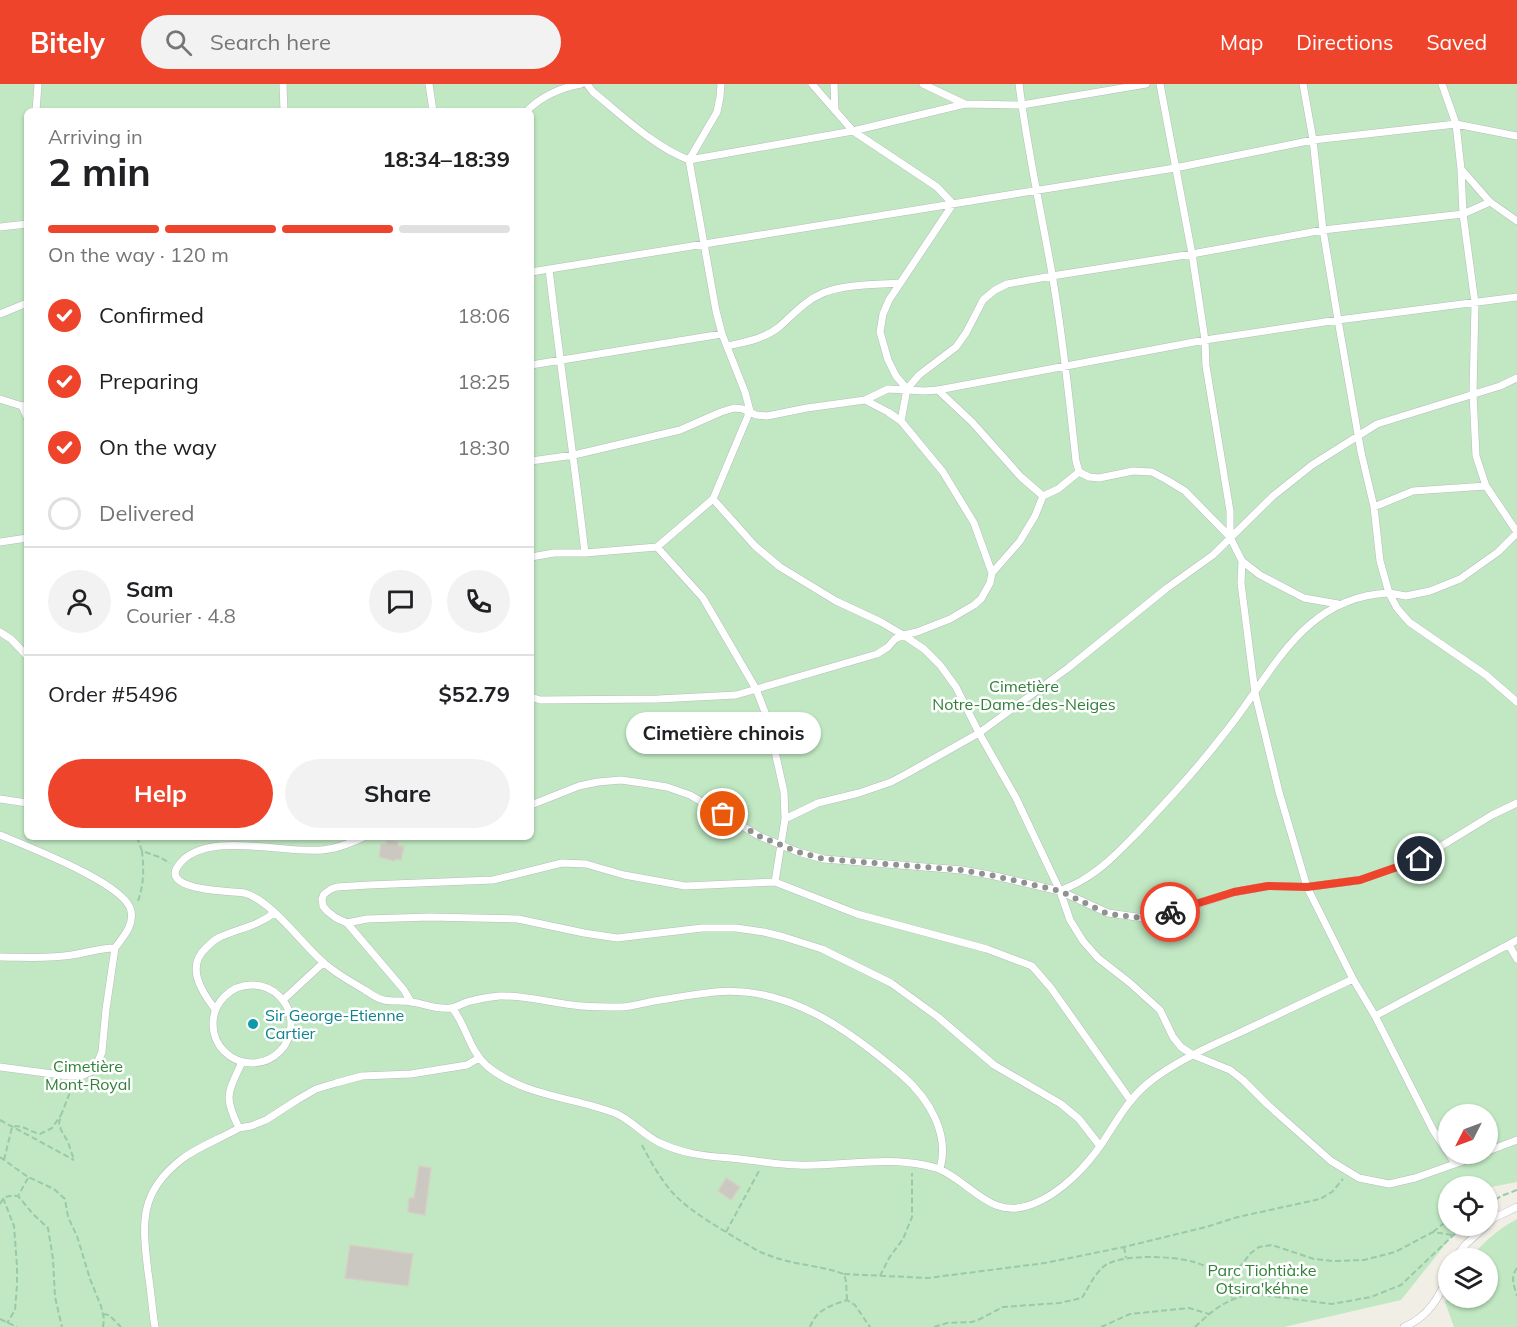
<!DOCTYPE html>
<meta charset="utf-8">
<style>
body{margin:0;font-family:Mulish,sans-serif;background:#f2f2f2;color:#202124;height:100vh;display:flex;flex-direction:column;font-size:22px;white-space:nowrap}
*{box-sizing:border-box;margin:0}
p{font-size:20px;color:#757577}
.icon{flex:none;width:33px;height:33px;fill:none;stroke:currentColor;stroke-width:2;stroke-linecap:round;stroke-linejoin:round}
.map{position:relative;flex:1;overflow:hidden}
.drawer{position:absolute;left:24px;top:24px;width:510px;height:732px;display:flex;flex-direction:column;background:#fff;border-radius:9px;box-shadow:0 2px 4px #0004}
.drawer>*{flex:none}
.needle{width:39px;rotate:228deg}
.tools{position:absolute;left:1438px;top:1020px;display:grid;gap:12px}
.tools a{display:grid;place-items:center;width:60px;height:60px;border-radius:50%;background:#fff;box-shadow:0 2px 4px #0004;font-size:30px}
.pin{position:absolute;display:grid;place-items:center;width:51px;height:51px;color:#fff;margin:-26px;border:3px solid #fff;border-radius:50%;box-shadow:0 2px 6px #0007}
.courier{position:absolute;display:grid;place-items:center;width:60px;height:60px;margin:-30px;border:4px solid #ef442c;border-radius:50%;background:#fff;color:#222;box-shadow:0 2px 8px #0007}
.bubble{position:absolute;height:42px;border-radius:21px;background:#fff;box-shadow:0 2px 4px #0004;font-size:20px;font-weight:700;line-height:42px;text-align:center}
.head em{font-style:normal;font-weight:700}
.head div{display:flex;flex-direction:column-reverse}
.head{display:flex;align-items:center;justify-content:space-between;height:102px;padding:0 24px}
h1{font-size:39px;font-weight:700;line-height:45px}
.bar{display:grid;grid-template-columns:repeat(4,1fr);gap:9px 6px;align-content:center;height:72px;padding:0 24px}
.bar i{height:8px;border-radius:4px;background:#e0e0e0}
.bar .on{background:#ef442c}
.bar p{grid-column:span 4}
.line{display:flex;align-items:center;gap:15px;padding:0 24px;border-top:2px solid #e0e0e0}
.line div{flex:1}
.round{display:grid;place-items:center;flex:none;width:63px;height:63px;border-radius:32px;background:#f2f2f2}
ol{padding:0 24px;list-style:none}
li{display:flex;align-items:center;gap:18px;height:66px}
li p{margin-inline-start:auto}
li .icon{padding:6px;border-radius:50%;background:#ef442c;color:#fff;stroke-width:4}
li:last-child{color:#757577}
li i{width:33px;height:33px;border:3px solid #e0e0e0;border-radius:50%}
.cta{display:flex;gap:12px;margin-top:auto;padding:12px 24px}
.cta a{flex:1;height:69px;border-radius:36px;background:#ef442c;color:#fff;font-size:24px;font-weight:700;line-height:69px;text-align:center}
.cta a+a{background:#f2f2f2;color:#202124}
header{display:flex;align-items:center;gap:36px;box-sizing:border-box;height:84px;padding:0 30px;background:#ef442c;color:#fff}
header strong{font-size:28px}
nav{display:flex;gap:33px;margin-inline-start:auto;font-size:21px}
.search{width:420px;height:54px;background:#f2f2f2;display:flex;align-items:center;gap:15px;box-sizing:border-box;padding:0 21px;border-radius:33px;color:#757577;font-size:22px}
.map>svg:first-child{display:block}
.green{fill:#c1e8c3;fill-rule:evenodd}
.building{fill:#cbc8c2;stroke:#d5d0c3;stroke-width:1.5}
.lines{fill:none;stroke-linecap:round;stroke-linejoin:round}
.lane-casing{stroke:#b8bbbf;stroke-width:8}
.path{stroke:#9ac9a9;stroke-width:2;stroke-dasharray:6 3;stroke-linecap:butt}
.lane{stroke:#fff;stroke-width:7}
.done{stroke:#909292;stroke-width:6;stroke-dasharray:0 10.8}
.route{stroke:#ef442c;stroke-width:8}
.culture-dot{fill:#0f9aa8;stroke:#fff;stroke-width:2}
.labels{text-anchor:middle;stroke-width:5;stroke-linejoin:round;paint-order:stroke}
.park-label{font-size:16px;fill:#318139;stroke:#fff}
.culture-label{font-size:16px;fill:#0d838f;stroke:#fff;text-anchor:start}
</style>
<header>
<strong>Bitely</strong>
<div class="search"><svg class="icon" aria-label="search" viewBox="0 0 24 24"><circle cx="10" cy="10" r="6"/><path d="M15 15l6 6"/></svg>Search here</div>
<nav><a>Map</a><a>Directions</a><a>Saved</a></nav>
</header>
<div class="map">
<svg width="1517" height="1243" viewBox="0 0 1517 1243">
<rect width="100%" height="100%" fill="#f0eee5"/>
<path class="green" d="M0,0H1517V1098L1491,1103L1488,1107V1102H1449V1142H1460L1401,1216L1284,1243H0ZM27,27H531V753H27ZM1449,1030H1488V1070H1449Z
M1517,1135V1243H1454L1445,1218L1449,1211V1214H1488V1174H1470C1484,1158 1498,1145 1517,1135Z"/>
<path class="building" d="M387,756L398,758V762H404L401,776L396,775L394,777L379,773L381,760H386Z
M419,1082L431,1084L425,1131L408,1128L409,1114H414Z
M726,1094L740,1103L731,1116L718,1107Z
M350,1161L413,1170L408,1202L345,1194Z"/>
<g class="lines">
<defs>
<path id="lane" d="M283,0L284,27
M429,0L433,27
M587,0L593,8C623,32 653,62 689,76L853,47L965,20
M812,0L853,47L937,103L953,120L889,216L883,230L880,248L888,276L896,292L907,305L919,291L956,263L966,249L983,216L995,206L1007,200L1052,192L1192,170L1323,146L1463,130L1490,118
M834,0L835,26
M923,0L965,20L1022,21L1146,0
M1160,0L1192,170L1205,256L1206,282L1230,427V453
M1303,0L1313,56L1323,146L1338,236L1361,368L1374,423L1380,477L1389,509L1406,512L1430,507L1460,495L1498,468L1517,449
M1442,0L1456,40L1461,85L1463,130L1475,219L1473,310L1476,372L1486,402L1517,448
M36,27L38,0
M527,27C540,13 562,3 581,0
M1461,85L1490,118L1517,137
M0,143L27,140
M549,185C560,280 574,374 585,469
M531,188L1175,84L1313,56L1456,40L1517,52
M0,230L27,219
M727,262C746,258 764,255 779,243C793,231 804,217 823,209C846,200 875,201 900,199
M531,281L722,250L716,227L689,76L717,28L720,13L721,0
M938,306L972,338L1021,393L1043,412
M0,315L22,322L27,321
M865,316L888,305L925,307L938,306L1205,256L1338,236L1517,213
M22,322L27,333
M901,337L907,305
M531,377L574,371L680,346L721,328L734,324L743,325L756,331L767,332L807,324L865,316L888,328L901,337L943,388L974,439L992,489
M1079,388L1089,393L1099,394L1133,387L1152,388L1167,396L1185,407L1230,453L1242,477L1260,491L1304,514L1338,520
M713,415L755,462L780,483L836,517L881,538L903,551L924,565L940,581L956,603L979,649L1016,714L1060,807L1070,836L1083,857L1098,874L1130,899L1160,926L1173,953L1181,963L1193,971L1230,986L1243,996L1268,1021L1331,1077L1359,1094L1389,1100L1415,1094L1483,1070
M1374,423L1413,407L1486,402
M0,458L27,454
M657,463L713,415L750,327L745,308L722,250
M531,473L554,469H585L657,463L703,514L756,605L768,636L784,708L785,735L818,719L859,709L891,698L908,689L979,649L1068,584L1167,504L1213,471L1273,412L1312,381L1358,352L1377,340L1500,302L1517,294
M1242,477L1241,499L1255,609L1279,708L1307,803L1353,895L1375,932L1433,1046L1455,1079
M0,548L11,555L27,572
M531,613L540,616L658,615L736,611L877,570L888,563L895,555L903,551L917,548L950,535L974,521L981,515L990,499L992,489L1020,457L1035,432L1043,412L1058,405L1079,388L1076,377C1069,314 1063,252 1052,190C1041,127 1027,64 1019,0
M1517,618L1486,591L1409,538L1397,524L1389,509C1300,513 1272,592 1223,651C1197,685 1168,716 1139,747C1122,764 1105,783 1084,795C1077,800 1068,803 1060,807L1108,829L1144,834L1178,827L1234,808L1268,802L1307,803L1360,796L1420,775L1492,731L1517,719
M0,715L27,719
M531,721L579,702L598,698L621,696L642,699L667,703L690,711L759,752L798,768L824,775L962,786L995,792L1060,807
M0,751C26,762 127,800 131,827C134,842 123,853 115,864C100,864 86,869 72,871C48,875 24,873 0,873
M364,753C351,759 337,765 322,766C283,770 203,745 178,782C160,807 232,807 244,809C270,815 302,860 323,878C335,889 351,898 365,906C371,910 377,915 384,916C394,918 403,916 412,918C425,920 437,926 451,924C458,923 464,918 471,917C480,914 490,913 499,912C527,911 554,920 582,922C595,923 608,923 621,923C632,923 643,919 654,917C674,914 694,910 715,908C789,901 850,947 903,992C929,1015 950,1050 940,1085
M775,798L785,735
M347,839L336,834L327,827L323,822L322,815L324,810L331,805L337,803L369,801L493,796L562,779L586,780L624,791L685,802L775,798L857,830L987,865L1032,882L1051,904L1131,1017
M1509,861L1517,875
M213 940a39 39 0 1 1 78 0a39 39 0 1 1-78 0Z
M283,916L323,879
M411,918L404,906L347,839L367,835L430,833L518,835L584,849L617,854L702,844H736L764,848L784,853L822,865L891,899L938,933L994,981L1061,1020L1079,1035L1100,1062
M452,924C467,942 468,965 487,982C523,1012 573,1013 615,1029C631,1036 643,1050 658,1058C687,1072 710,1072 740,1075C759,1077 779,1081 798,1081C838,1083 884,1072 924,1081C929,1082 934,1083 939,1085C972,1099 991,1137 1033,1120C1061,1109 1086,1083 1103,1058C1116,1038 1128,1016 1147,1000C1172,979 1210,962 1239,949C1277,931 1315,913 1353,895
M215,925C201,907 185,882 207,863C211,859 214,856 218,854C237,845 258,842 274,829
M1375,932L1517,856
M242,978C228,1009 223,1012 239,1044L251,1042L266,1036L297,1016L316,1005L336,999L362,992L411,990L467,981L479,974
M0,983L68,992H81L92,987L96,982L102,968L106,925L115,864
M1488,1067L1517,1056
M1488,1140L1494,1134L1517,1123
M1455,1174L1466,1160L1486,1142
M155,1243C152,1225 151,1206 148,1188C142,1138 139,1108 182,1075C199,1062 220,1055 239,1044
M1404,1243C1428,1233 1440,1213 1449,1189"/>
</defs>
<use href="#lane" class="lane-casing"/>
<path class="path" d="M137,753L142,767L159,773L170,779
M138,817C144,800 144,785 142,767
M73,1001L61,1031L59,1039L61,1046L68,1058L74,1076
M0,1036L74,1076
M642,1061C650,1077 660,1094 672,1108C689,1127 718,1143 739,1156C749,1161 758,1168 768,1171C793,1181 819,1181 844,1190L846,1197L847,1216
M0,1073L28,1093L54,1105L65,1115L68,1133L77,1152L90,1195L101,1222L104,1235L103,1243
M4,1076L12,1043C23,1040 30,1048 40,1050L52,1044L61,1031
M28,1094L18,1112L33,1130L48,1144L53,1175L55,1213L62,1243
M3,1114L14,1142L17,1182V1201L15,1226L7,1239
M0,1120C4,1112 9,1111 17,1112
M1488,1121L1501,1112L1517,1106
M726,1148L759,1087
M1433,1148L1449,1135
M1124,1163L1126,1174
M1517,1184C1510,1194 1514,1201 1517,1212
M844,1190L928,1194L1045,1179L1124,1163L1206,1143L1238,1133L1320,1115L1332,1108L1343,1095
M1233,1191L1251,1169L1259,1163L1272,1161L1314,1175L1333,1177L1364,1176L1395,1168L1433,1148L1452,1151
M880,1192L889,1174L903,1155L912,1133V1089
M103,1230L109,1231L121,1243
M0,1235L17,1243
M810,1243C817,1225 830,1222 847,1216L855,1221L870,1243
M934,1243L947,1239L972,1238L980,1235L1003,1223L1059,1219L1082,1214C1088,1204 1094,1191 1103,1183C1119,1169 1174,1172 1194,1178C1208,1182 1219,1190 1233,1191L1231,1202L1232,1214
M1101,1243L1130,1230L1189,1224L1209,1230
M1195,1243C1213,1226 1228,1213 1254,1210L1332,1220L1371,1213L1401,1201L1463,1142"/>
<use href="#lane" class="lane"/>
</g>
<g class="lines">
<path class="done" d="M723,730L759,752L781,761L798,768L824,775L962,786L995,792L1060,807L1108,830L1144,834L1170,828"/>
<path class="route" d="M1170,828L1234,808L1268,802L1307,803L1360,796L1420,775"/>
</g>
<circle class="culture-dot" cx="253" cy="940" r="6"/>
<g class="labels">
<g class="park-label">
<text x="1024" y="608">Cimetière<tspan x="1024" dy="18">Notre-Dame-des-Neiges</tspan></text>
<text x="88" y="988">Cimetière<tspan x="88" dy="18">Mont-Royal</tspan></text>
<text x="1262" y="1192">Parc Tiohtià:ke<tspan x="1262" dy="18">Otsira'kéhne</tspan></text>
</g>
<g class="culture-label">
<text x="265" y="937">Sir George-Etienne<tspan x="265" dy="18">Cartier</tspan></text>
</g>
</g>
</svg>
<div class="tools">
<a><svg class="needle" viewBox="-14 -14 28 28"><path d="M0-13l5 13h-10z" fill="#e53935"/><path d="M0 13l5-13h-10z" fill="#757577"/></svg></a>
<a><svg class="icon" aria-label="locate" viewBox="0 0 24 24"><circle cx="12" cy="12" r="6"/><path d="M12 2v4M12 18v4M2 12h4M18 12h4"/></svg></a>
<a><svg class="icon" aria-label="layers" viewBox="0 0 24 24"><path d="M12 4l9 5-9 5-9-5zM3 14l9 5 9-5"/></svg></a>
</div>
<div class="pin" style="left:723px;top:730px;background:#ea580c"><svg class="icon" aria-label="bag" viewBox="0 0 24 24"><path d="M5 8h14l-1 12H6zM9 8a3 3 0 0 1 6 0"/></svg></div>
<div class="pin" style="left:1420px;top:775px;background:#1f2937"><svg class="icon" aria-label="home" viewBox="0 0 24 24"><path d="M3 11l9-7 9 7M6 9v11h12V9"/></svg></div>
<div class="courier" style="left:1170px;top:828px"><svg class="icon" aria-label="bike" viewBox="0 0 24 24"><circle cx="6" cy="16" r="4"/><circle cx="18" cy="16" r="4"/><path d="M6 16l4-8h5l3 8M10 8l3 8H6M13 5h3"/></svg></div>
<div class="bubble" style="left:626px;top:628px;width:195px">Cimetière chinois</div>
<section class="drawer">
<div class="head"><div><h1>2 min</h1><p>Arriving in</p></div><em>18:34–18:39</em></div>
<div class="bar"><i class="on"></i><i class="on"></i><i class="on"></i><i></i><p>On the way · 120 m</p></div>
<ol>
<li><svg class="icon" aria-label="check" viewBox="0 0 24 24"><path d="M5 12l5 5 9-10"/></svg>Confirmed<p>18:06</p></li>
<li><svg class="icon" aria-label="check" viewBox="0 0 24 24"><path d="M5 12l5 5 9-10"/></svg>Preparing<p>18:25</p></li>
<li><svg class="icon" aria-label="check" viewBox="0 0 24 24"><path d="M5 12l5 5 9-10"/></svg>On the way<p>18:30</p></li>
<li><i></i>Delivered</li>
</ol>
<div class="line" style="height:108px"><a class="round"><svg class="icon" aria-label="person" viewBox="0 0 24 24"><circle cx="12" cy="8" r="4"/><path d="M4 21q1-7 8-7t8 7"/></svg></a><div><b>Sam</b><p>Courier · 4.8</p></div><a class="round"><svg class="icon" aria-label="chat" viewBox="0 0 24 24"><path d="M4 5h16v11H9l-5 4z"/></svg></a><a class="round"><svg class="icon" aria-label="phone" viewBox="0 0 24 24"><path d="M5 4h4l2 5-3 2q2 4 5 5l2-3 5 2v4C11 20 4 13 5 4z"/></svg></a></div>
<div class="line" style="height:78px"><div>Order #5496</div><b>$52.79</b></div>
<div class="cta"><a>Help</a><a>Share</a></div>
</section>
</div>
